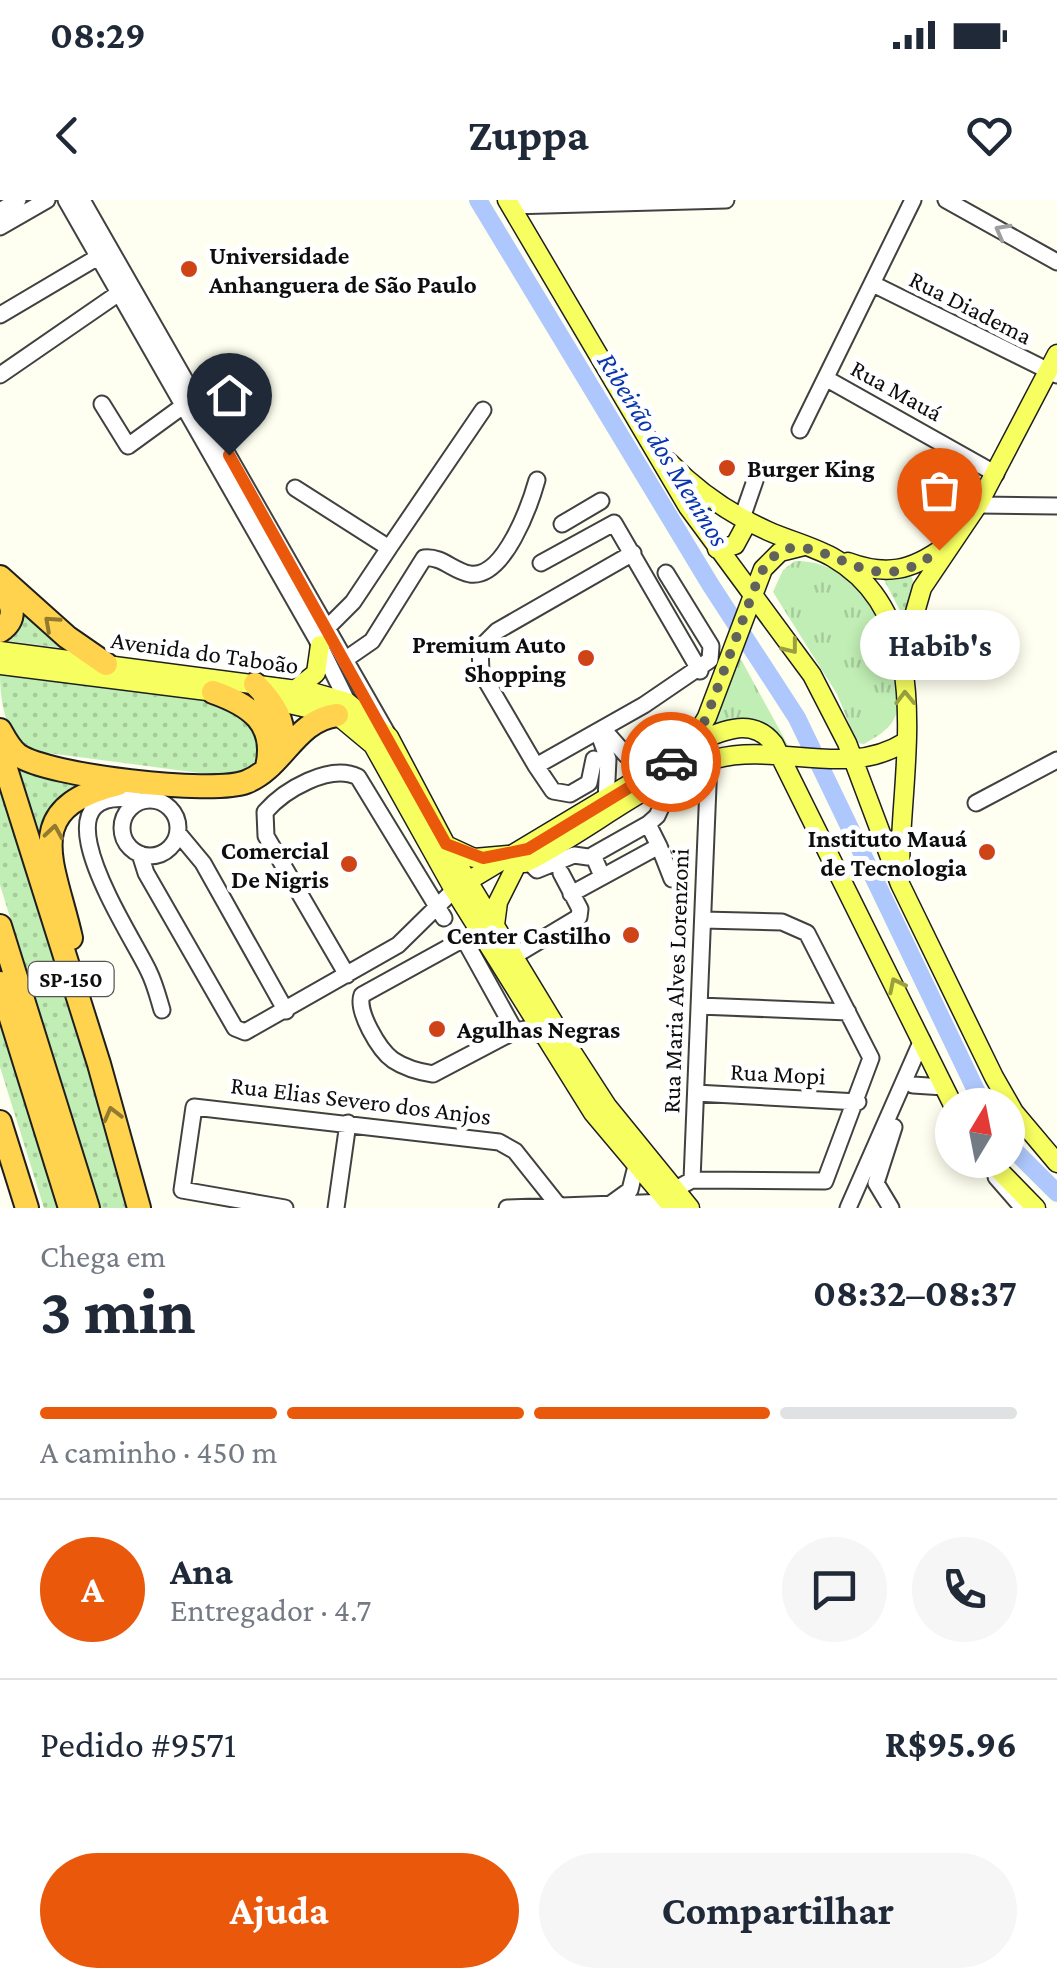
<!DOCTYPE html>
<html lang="pt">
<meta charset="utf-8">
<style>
body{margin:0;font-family:"Crimson Pro",serif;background:#f6f6f7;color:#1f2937;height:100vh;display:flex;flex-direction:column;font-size:38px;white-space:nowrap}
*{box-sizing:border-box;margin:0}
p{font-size:32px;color:#747a83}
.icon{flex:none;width:55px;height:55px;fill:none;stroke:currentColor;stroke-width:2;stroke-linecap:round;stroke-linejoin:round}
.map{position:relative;height:1008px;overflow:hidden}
.drawer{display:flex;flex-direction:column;background:#fff;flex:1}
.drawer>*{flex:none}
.needle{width:65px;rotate:10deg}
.fabs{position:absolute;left:935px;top:888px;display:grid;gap:20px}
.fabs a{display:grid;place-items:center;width:90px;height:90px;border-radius:50%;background:#fff;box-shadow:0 5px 15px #0003;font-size:50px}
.pin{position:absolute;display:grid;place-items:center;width:85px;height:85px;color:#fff;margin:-102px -42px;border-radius:50% 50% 50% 0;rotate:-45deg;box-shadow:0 0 10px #0007}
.pin .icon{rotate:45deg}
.courier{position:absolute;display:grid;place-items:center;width:100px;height:100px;margin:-50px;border:8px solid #ea580c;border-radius:50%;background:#fff;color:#222;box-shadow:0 2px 12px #0007}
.bubble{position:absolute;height:70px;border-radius:35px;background:#fff;box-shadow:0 5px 15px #0003;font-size:32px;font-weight:700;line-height:70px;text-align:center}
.headline em{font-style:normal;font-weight:700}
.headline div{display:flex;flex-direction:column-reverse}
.headline{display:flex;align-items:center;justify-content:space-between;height:170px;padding:0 40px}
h1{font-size:65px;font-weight:700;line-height:75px}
.bar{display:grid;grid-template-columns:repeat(4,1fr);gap:15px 10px;align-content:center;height:120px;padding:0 40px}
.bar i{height:12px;border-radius:8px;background:#e0e1e3}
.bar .current{background:#ea580c}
.bar p{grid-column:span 4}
.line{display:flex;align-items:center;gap:25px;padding:0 40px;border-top:2px solid #e0e1e3}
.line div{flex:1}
.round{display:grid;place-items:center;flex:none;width:105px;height:105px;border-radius:52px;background:#f6f6f7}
.button{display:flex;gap:20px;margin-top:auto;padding:20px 40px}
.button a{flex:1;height:115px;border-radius:60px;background:#ea580c;color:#fff;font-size:40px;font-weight:700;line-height:115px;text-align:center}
.button a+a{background:#f6f6f7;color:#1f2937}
.status{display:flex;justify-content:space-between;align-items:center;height:70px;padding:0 50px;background:#fff;direction:ltr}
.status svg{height:28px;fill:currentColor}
header{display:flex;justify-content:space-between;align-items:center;height:130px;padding:0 40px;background:#fff;font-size:45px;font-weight:700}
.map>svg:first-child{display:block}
.grass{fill:url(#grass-dots)}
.park{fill:url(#park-tufts)}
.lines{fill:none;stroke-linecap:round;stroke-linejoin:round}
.river{stroke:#aec8fd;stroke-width:18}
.minor-casing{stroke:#414141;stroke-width:19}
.major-casing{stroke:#1f1f1f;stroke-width:21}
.highway-casing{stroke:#1f1f1f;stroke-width:26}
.minor{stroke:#fff;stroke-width:15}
.major{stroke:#f7ff60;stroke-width:18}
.highway{stroke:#ffd34e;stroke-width:22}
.oneway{stroke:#9f9f9f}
.oneway2{stroke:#937a31}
.oneway3{stroke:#9a9f3f}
.done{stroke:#62625d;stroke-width:10;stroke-dasharray:0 18}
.route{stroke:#ea580c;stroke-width:12}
.poi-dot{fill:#cf4416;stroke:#fff;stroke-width:4}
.labels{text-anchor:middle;stroke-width:10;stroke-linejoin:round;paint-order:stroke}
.shield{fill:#fff;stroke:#565656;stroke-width:2.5}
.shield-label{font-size:22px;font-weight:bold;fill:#0e0e0e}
.poi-label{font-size:25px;font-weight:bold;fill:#0e0e0e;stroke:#fff;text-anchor:end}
.street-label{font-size:25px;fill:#0e0e0e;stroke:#fff}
.water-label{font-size:28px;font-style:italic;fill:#0936af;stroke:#fff}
</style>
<div class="status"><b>08:29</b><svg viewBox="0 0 49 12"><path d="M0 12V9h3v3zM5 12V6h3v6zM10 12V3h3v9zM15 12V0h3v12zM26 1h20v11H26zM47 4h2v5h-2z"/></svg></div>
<header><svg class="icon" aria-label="back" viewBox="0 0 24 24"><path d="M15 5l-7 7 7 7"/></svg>Zuppa<svg class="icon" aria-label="heart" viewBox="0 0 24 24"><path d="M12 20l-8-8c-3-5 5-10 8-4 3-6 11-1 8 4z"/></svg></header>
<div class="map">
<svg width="1057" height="1008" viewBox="0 0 1057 1008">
<defs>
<pattern id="grass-dots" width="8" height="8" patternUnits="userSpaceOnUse" patternTransform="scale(2.5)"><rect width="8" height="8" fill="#c1eeb4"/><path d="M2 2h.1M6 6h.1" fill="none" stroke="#a5cb9a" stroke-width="1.8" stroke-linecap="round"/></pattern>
<pattern id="park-tufts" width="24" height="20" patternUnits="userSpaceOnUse" patternTransform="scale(2.5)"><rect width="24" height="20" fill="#c1eeb4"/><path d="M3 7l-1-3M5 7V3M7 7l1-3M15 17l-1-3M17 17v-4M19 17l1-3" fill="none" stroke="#a5cb9a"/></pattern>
</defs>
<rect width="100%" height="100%" fill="#fefff0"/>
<path class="grass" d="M911,376L913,381L904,418L883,378Z
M19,398L62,448L0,440L14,434L23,420Z
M0,472L207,499L256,519L260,558L242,572L215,575L33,551C4,537 0,500 0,472Z
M13,554L89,578L80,588L49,667Z
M0,579L133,1008H101L0,685Z
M0,810L60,1008H44L0,867Z"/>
<path class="park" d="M795,361C855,360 888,421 895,473C897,487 901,506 894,519C888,531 874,538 864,544L857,543L837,494L773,392L783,370Z
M737,452L790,549L777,539L711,529Z"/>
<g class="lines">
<path class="river" d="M478,0L710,384L797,518L983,905
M1008,944L1057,993"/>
<defs>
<path id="minor" d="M66,0L316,438L350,507
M82,0L387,533
M946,0L1057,62
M511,6L726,0
M0,11L18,0
M0,27L47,0
M873,84L1057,175
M0,115L98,57
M0,175L119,93
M827,179L996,274
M102,204L128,246L183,206
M800,230L913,0
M295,288L389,348L353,402L319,436
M978,305L1057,306
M742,318L759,269
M562,324L601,301
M389,348L483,210
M633,353L497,431L480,448L481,472L536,566L644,505L710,460L711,446L666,373
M541,363L614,323L700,471
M346,459L372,441L424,358C442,356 453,371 470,374C504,379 530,305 537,280
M603,529L626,555L672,561
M598,532L608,559L606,601
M536,566L553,591L570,594L589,583L594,559
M122 628a28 28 0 1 1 56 0a28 28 0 1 1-56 0Z
M142,601C23,577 133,736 149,772C155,784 158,797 162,810
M976,603L1057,560
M648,624L657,616L676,575
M178,633L203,663L286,811
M659,646L672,679
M140,654L146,673L235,828L245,832L398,745L454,690
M529,662L537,670L574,655L588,657
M571,694L659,646L648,624L593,655L602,676
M480,730L362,795C356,811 379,850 393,860C405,868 420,872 433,874L515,831L526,829L546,837
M464,739L515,831
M519,753L579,717L580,709L561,673
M347,775L266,636L265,612C284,590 330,563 358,577L444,718
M699,806L848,812
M913,885L944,887
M696,893L858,902
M996,977L1023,1008
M692,980L825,981L871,858L807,733L782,722L703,720
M674,990L692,980L709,561
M612,1003L630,990L636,966
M285,1008L182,990L194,907L499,942L515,951L558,1005
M336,1008L348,923
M507,1008L668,1002
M848,1008L922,840
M891,1008L876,983L894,927"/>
<path id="major" d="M507,0L688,307L812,475L847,543L900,684L994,877L1014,912L1057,963
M669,262C698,292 730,314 768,331C788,340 812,346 832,357C941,419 899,571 900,674
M717,349L735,345L748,321
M848,362C886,376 911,371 944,347
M0,451L312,492L347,502L389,537L446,645L563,838L607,906L690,1008
M903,454L922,388L978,305L1057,154
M0,465L223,493
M296,489L316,473L320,445
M263,498L337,515L373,545L454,690L593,913L673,1008
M694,543C722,531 752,516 774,544L953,905
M448,646L474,658L508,655
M525,663C587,633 650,577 715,559C777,542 847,579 905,542
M458,687L688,549L707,517L763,369L780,352L804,346
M495,725L498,702L515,668
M989,960L1036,1008"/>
<path id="highway" d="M0,377L67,437L106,464
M0,387C12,402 19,418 0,431
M255,484C274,503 287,522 282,550
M213,492C250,505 277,523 267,567
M0,530C5,539 10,549 18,555C48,576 212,595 246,582C283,568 295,520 337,515
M0,550L99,864L139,1008
M0,726L88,1008
M71,738C54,662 18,608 118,584
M0,783L70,1008
M0,922L27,1008"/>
</defs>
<use href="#minor" class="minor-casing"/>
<use href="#major" class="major-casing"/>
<use href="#highway" class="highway-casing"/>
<use href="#minor" class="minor"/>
<use href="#major" class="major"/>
<use href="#highway" class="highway"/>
</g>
<defs><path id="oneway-chevron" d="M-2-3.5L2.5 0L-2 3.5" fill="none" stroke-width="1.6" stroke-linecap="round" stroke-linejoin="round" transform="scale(2.5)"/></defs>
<use class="oneway" href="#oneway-chevron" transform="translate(1002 31) rotate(-151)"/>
<g class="oneway2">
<use href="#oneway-chevron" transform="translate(51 423) rotate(-138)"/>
<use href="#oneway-chevron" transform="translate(54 632) rotate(-81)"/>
<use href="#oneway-chevron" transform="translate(112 914) rotate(-105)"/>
</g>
<g class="oneway3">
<use href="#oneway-chevron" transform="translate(791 447) rotate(52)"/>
<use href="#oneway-chevron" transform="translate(905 498) rotate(-91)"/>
<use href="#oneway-chevron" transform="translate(896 785) rotate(-116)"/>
</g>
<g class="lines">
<path class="done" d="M671,562L694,543L707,516L758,379C790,311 841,375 889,372C908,371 924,362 939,350"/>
<path class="route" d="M229,255L446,644L483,658L528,649L671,562"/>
</g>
<g class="poi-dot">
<circle cx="189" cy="69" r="10"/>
<circle cx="727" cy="268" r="10"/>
<circle cx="586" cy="458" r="10"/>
<circle cx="987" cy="652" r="10"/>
<circle cx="349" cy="664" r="10"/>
<circle cx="631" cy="735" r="10"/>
<circle cx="437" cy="829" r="10"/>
</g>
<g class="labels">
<rect class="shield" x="28.5" y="762" width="85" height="34" rx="8"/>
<g class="shield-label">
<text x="71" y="787">SP-150</text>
</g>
<g class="poi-label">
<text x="209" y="64" text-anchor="start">Universidade<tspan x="209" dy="29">Anhanguera de São Paulo</tspan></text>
<text x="747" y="277" text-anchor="start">Burger King</text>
<text x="566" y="453">Premium Auto<tspan x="566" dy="29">Shopping</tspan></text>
<text x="967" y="647">Instituto Mauá<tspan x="967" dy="29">de Tecnologia</tspan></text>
<text x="329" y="659">Comercial<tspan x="329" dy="29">De Nigris</tspan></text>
<text x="611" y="744">Center Castilho</text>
<text x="457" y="838" text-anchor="start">Agulhas Negras</text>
</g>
<g class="street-label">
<text transform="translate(971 107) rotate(27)" y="9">Rua Diadema</text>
<text transform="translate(897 190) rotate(29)" y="9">Rua Mauá</text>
<text transform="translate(205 452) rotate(8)" y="9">Avenida do Taboão</text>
<text transform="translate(675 781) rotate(-88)" y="9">Rua Maria Alves Lorenzoni</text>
<text transform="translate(778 873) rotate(3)" y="9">Rua Mopi</text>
<text transform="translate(361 900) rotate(7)" y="9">Rua Elias Severo dos Anjos</text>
</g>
<g class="water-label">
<text transform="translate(664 249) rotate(58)" y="10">Ribeirão dos Meninos</text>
</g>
</g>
</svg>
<div class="fabs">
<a><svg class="needle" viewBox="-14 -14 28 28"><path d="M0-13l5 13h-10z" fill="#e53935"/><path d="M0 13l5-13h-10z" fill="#747a83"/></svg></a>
</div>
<div class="pin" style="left:939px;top:350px;background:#ea580c"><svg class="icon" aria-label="bag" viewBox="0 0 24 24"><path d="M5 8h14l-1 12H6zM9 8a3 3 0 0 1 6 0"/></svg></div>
<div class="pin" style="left:229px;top:255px;background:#1f2937"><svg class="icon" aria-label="home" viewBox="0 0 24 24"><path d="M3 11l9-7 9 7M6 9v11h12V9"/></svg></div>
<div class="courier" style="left:671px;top:562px"><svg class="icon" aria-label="car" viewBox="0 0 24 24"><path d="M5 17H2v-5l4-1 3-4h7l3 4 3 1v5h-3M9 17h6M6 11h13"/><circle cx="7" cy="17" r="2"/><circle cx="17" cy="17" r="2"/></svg></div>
<div class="bubble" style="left:860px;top:410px;width:160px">Habib's</div>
</div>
<section class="drawer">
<div class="headline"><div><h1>3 min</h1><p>Chega em</p></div><em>08:32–08:37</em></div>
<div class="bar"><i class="current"></i><i class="current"></i><i class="current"></i><i></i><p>A caminho · 450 m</p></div>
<div class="line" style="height:180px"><b class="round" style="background:#ea580c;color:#fff">A</b><div><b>Ana</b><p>Entregador · 4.7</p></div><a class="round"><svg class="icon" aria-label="chat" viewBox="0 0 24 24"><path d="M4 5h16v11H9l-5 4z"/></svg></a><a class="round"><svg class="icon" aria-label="phone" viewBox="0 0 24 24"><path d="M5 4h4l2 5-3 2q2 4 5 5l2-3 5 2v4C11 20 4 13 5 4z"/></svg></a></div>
<div class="line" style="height:130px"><div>Pedido #9571</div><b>R$95.96</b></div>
<div class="button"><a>Ajuda</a><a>Compartilhar</a></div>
</section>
